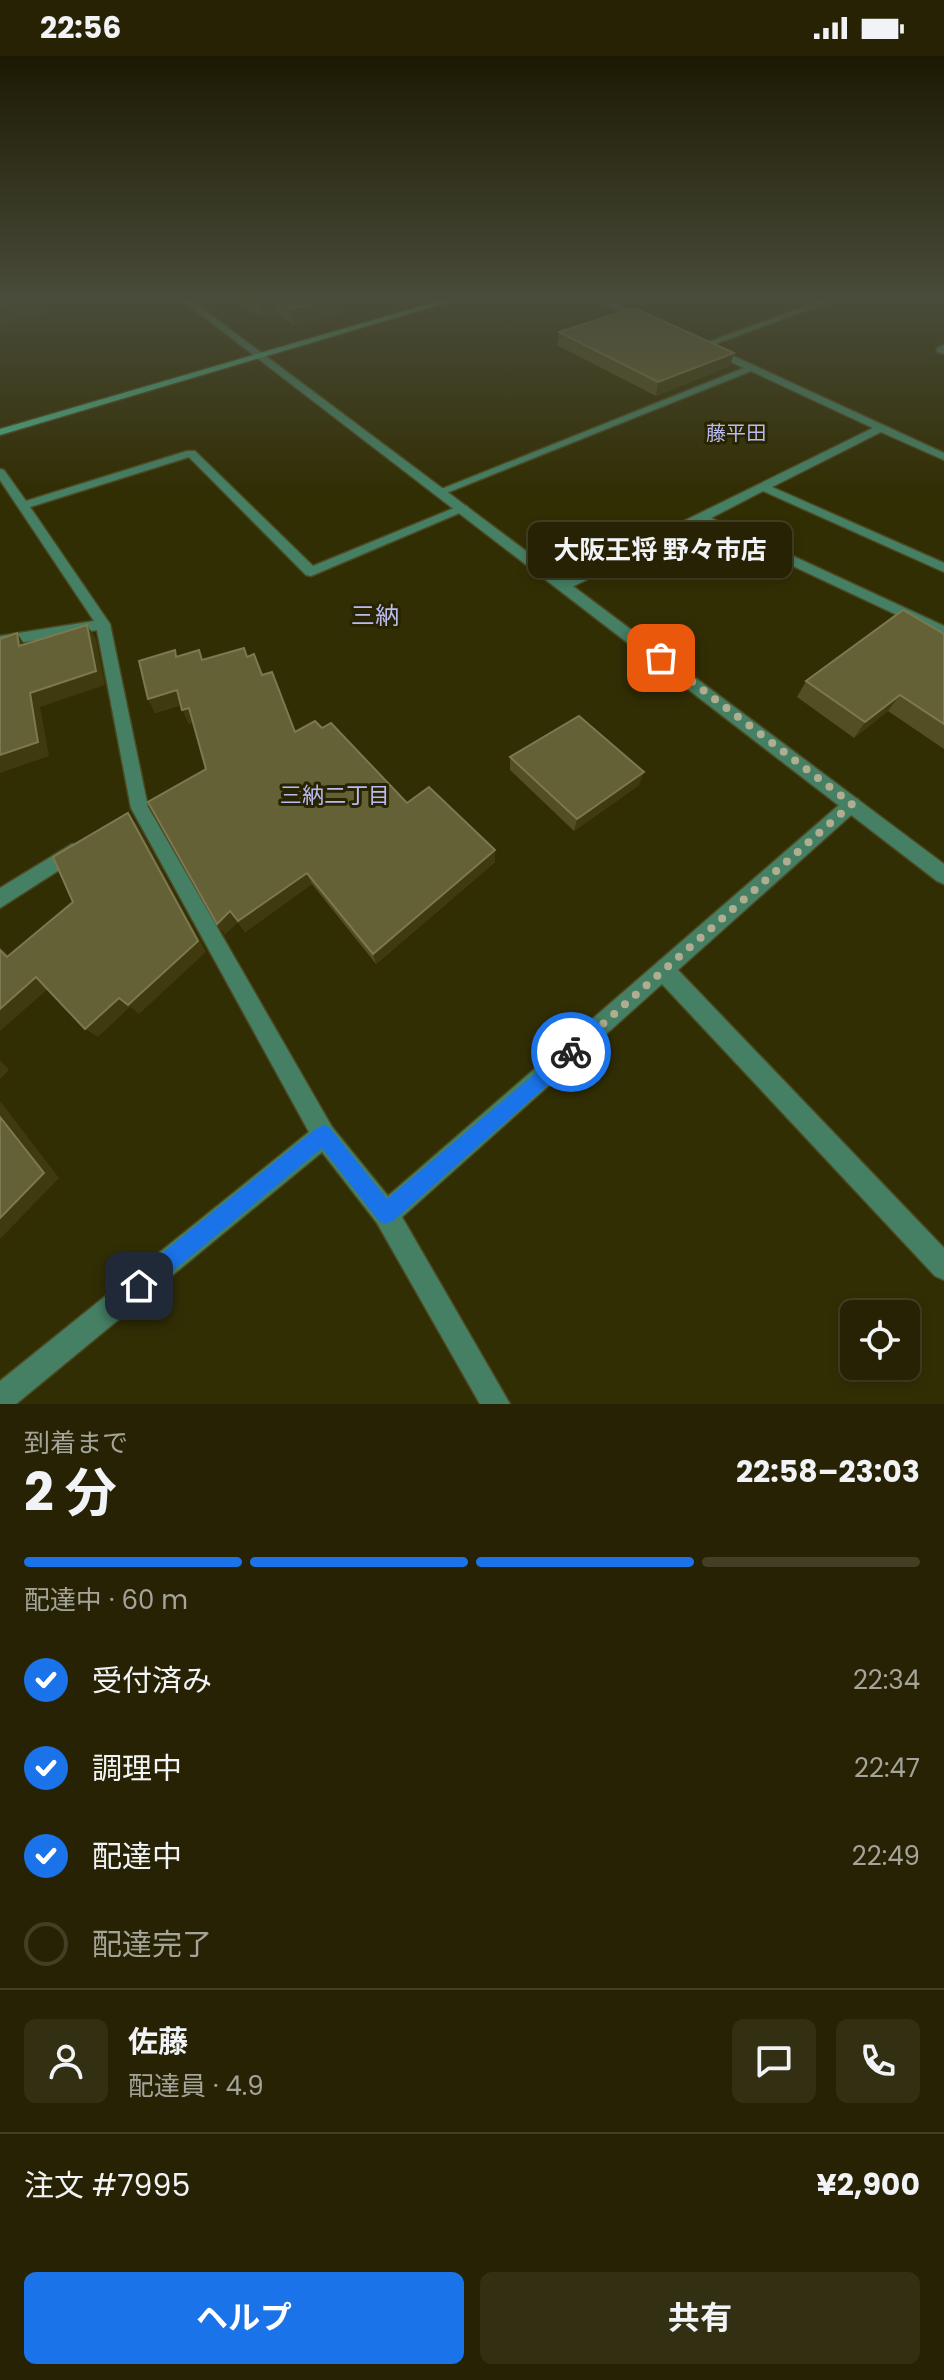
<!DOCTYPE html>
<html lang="ja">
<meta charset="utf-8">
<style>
body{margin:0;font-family:Poppins,"Noto Sans JP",sans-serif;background:#322f12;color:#f1f3f6;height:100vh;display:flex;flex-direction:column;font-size:30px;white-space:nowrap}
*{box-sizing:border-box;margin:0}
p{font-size:26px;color:#a4a49a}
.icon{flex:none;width:44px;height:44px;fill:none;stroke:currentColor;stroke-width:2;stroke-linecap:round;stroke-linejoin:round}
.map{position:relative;height:1348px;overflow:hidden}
.sheet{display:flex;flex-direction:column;background:#262203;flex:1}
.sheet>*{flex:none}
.controls{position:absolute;left:840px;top:1244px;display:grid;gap:16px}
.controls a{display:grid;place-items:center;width:80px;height:80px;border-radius:12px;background:#262203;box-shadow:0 4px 12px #0003,0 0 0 2px #423f25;font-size:40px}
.pin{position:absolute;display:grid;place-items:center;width:68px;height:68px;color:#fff;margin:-34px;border-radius:16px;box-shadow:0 4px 12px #0006}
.courier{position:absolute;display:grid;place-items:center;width:80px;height:80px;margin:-40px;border:6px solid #1a73e8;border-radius:50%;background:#fff;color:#222;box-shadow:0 2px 10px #0007}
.bubble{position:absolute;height:56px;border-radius:12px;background:#262203;box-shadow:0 4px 12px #0003,0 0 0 2px #423f25;font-size:26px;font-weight:700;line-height:56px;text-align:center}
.summary em{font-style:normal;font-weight:700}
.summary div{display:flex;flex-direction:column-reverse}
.summary{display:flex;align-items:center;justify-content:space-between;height:136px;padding:0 24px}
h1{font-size:52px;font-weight:700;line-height:60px}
.bar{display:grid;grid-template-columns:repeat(4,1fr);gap:12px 8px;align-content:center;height:96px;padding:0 24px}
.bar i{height:10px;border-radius:6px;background:#423f25}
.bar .current{background:#1a73e8}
.bar p{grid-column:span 4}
.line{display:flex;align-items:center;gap:20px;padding:0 24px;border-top:2px solid #423f25}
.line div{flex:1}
.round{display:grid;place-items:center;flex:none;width:84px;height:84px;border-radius:12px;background:#322f12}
ol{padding:0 24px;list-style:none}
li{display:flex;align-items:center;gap:24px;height:88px}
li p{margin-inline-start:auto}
li .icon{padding:8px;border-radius:50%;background:#1a73e8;color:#fff;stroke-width:4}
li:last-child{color:#a4a49a}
li i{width:44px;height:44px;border:4px solid #423f25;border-radius:50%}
.cta{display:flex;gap:16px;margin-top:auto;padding:16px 24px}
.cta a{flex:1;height:92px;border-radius:12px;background:#1a73e8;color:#fff;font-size:32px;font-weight:700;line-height:92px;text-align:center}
.cta a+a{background:#322f12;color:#f1f3f6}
.status{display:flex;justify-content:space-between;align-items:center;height:56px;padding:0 40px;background:#262203;direction:ltr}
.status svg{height:22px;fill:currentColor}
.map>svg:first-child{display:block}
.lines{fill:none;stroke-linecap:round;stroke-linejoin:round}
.minor-casing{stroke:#4d4922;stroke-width:3}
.tertiary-casing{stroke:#4d4922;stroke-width:3}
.secondary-casing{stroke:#4d4922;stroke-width:3}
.minor{fill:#458065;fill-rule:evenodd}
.tertiary{fill:#458065;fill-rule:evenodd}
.secondary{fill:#4aaf85;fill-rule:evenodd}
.wall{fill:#544f22}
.shaded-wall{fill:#3f3b0e}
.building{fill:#656136;stroke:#7c7850;stroke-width:2}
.route{fill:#1a73e8}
.done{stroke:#b0ad90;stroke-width:8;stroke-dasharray:0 14.4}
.labels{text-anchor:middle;stroke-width:6;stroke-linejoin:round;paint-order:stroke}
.far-quarter-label{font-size:20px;fill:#b9bbf3;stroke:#282400}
.neighbourhood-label{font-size:22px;fill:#b9bbf3;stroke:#282400}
.quarter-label{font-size:24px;fill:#b9bbf3;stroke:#282400}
</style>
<div class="status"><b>22:56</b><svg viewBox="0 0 49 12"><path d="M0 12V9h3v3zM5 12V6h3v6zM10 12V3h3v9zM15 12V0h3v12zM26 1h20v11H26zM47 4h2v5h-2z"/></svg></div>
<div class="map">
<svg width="944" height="1348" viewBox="0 0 944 1348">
<rect width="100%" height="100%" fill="#322e04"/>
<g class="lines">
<defs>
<path id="minor" d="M597,244H608L649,263L642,265Z
M822,244H834L707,291L700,289Z
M944,289V298L937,296V292Z
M710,292H716L944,397V404L881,376L772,431L944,507V516L763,435L711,462L944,570V581L701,467L570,532H560V526L873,372L751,315L444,438L434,436L744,312L710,296Z
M187,395H195L313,510L459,450H467L469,453L311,520L306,519L189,401L30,451L110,568L148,751L332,1071L388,1140L846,743L852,741L858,743L861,748L858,753L678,914L944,1192V1224L935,1220L662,928L402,1161L510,1348H480L377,1167L322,1096L16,1348H0V1325L309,1076L131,752L97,574L0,590V580L94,565L0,424V413L4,414L26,445Z
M72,788L78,790L81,796L78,802L0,852V832Z"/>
<path id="tertiary" d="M182,244H191L944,808V828L937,825Z"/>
<path id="secondary" d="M442,244H455L0,379V373Z"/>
</defs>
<use href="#minor" class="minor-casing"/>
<use href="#tertiary" class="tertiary-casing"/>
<use href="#secondary" class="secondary-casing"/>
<use href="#minor" class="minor"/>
<use href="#tertiary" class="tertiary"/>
<use href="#secondary" class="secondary"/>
</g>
<path class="wall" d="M233,244H342L344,256L294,269L278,259L262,262Z
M559,276L730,310L656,340L557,289Z
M944,578V693L888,655L854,682L797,641L806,625Z
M178,600L204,604L247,601L262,619L295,676L322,672L407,747L495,806L376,908L312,828L245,876L238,866L225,878L217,868L206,713L193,666L189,668L181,649L155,657Z
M510,701L639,729L574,775L510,714Z"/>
<path class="shaded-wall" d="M20,244H41L47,257L0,268V249Z
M268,244H275L278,259L262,262L258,246Z
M327,244H342L344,256L294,269L291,253Z
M734,297L730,310L656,340L658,326Z
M87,569L96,583L105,629L40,651L49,700L0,717V699L30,637Z
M17,577L27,592L19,590Z
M177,634L184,648L155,657L148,643Z
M900,639L888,655L854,682L865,666Z
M189,652L195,666L189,668L182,654Z
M644,716L639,729L574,775L577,763Z
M128,757L138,770L206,896L139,958L128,949Z
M495,794V806L376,908L373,898Z
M307,817L312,828L245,876L238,865Z
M230,855L238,866L225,878L217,868Z
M0,891L21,911L7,901L0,894Z
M36,921L50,931L0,975V953Z
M119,942L130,951L98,981L85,973Z
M0,1004L9,1014L0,1023Z
M0,1045L59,1122L0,1183Z"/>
<path class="building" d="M0,244H20L0,249Z
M276,244H327L291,253Z
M634,252L734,297L658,326L559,276Z
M903,554L944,578V668L900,639L865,666L806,625Z
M87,569L96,615L30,637L38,686L0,699V583L17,577L19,590Z
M244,592L247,601L254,598L262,619L272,616L295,676L315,665L322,672L331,667L407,747L429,731L495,794L373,898L307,817L238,865L230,855L217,868L148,746L206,713L189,652L182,654L177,634L148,643L139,605L175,594L176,601L199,594L202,604Z
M579,660L644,716L577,763L510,701Z
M128,757L198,885L128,949L119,942L85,973L36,921L0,953V894L7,901L73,846L53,801Z
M0,1061L44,1117L0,1162Z"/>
<linearGradient id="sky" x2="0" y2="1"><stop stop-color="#1c1902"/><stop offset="0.56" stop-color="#494c3a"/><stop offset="1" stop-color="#494c3a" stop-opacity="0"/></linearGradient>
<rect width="944" height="433" fill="url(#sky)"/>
<path class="route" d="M571,987L578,990V1002L393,1165L386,1168L379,1165L322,1092L146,1237L139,1241L131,1237L128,1230L131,1222L317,1072L324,1069L330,1072L387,1143Z"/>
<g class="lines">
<path class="done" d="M571,996L852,748L661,602"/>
</g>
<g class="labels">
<g class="far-quarter-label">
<text x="736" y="384">藤平田</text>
</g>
<g class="neighbourhood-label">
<text x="335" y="747">三納二丁目</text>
</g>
<g class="quarter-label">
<text x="375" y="568">三納</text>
</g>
</g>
</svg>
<div class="controls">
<a><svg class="icon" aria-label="locate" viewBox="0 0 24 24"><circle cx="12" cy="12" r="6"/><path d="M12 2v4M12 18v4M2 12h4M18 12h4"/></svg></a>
</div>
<div class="pin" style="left:661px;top:602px;background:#ea580c"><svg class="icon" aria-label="bag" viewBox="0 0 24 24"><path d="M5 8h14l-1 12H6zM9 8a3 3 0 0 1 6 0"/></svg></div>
<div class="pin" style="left:139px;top:1230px;background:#1f2937"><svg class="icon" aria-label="home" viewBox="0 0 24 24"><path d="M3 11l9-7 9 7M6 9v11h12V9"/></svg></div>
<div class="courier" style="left:571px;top:996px"><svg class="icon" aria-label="bike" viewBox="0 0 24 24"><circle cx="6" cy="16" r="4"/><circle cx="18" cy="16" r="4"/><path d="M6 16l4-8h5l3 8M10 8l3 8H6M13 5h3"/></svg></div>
<div class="bubble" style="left:528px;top:466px;width:264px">大阪王将 野々市店</div>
</div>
<section class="sheet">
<div class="summary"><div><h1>2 分</h1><p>到着まで</p></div><em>22:58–23:03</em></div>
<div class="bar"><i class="current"></i><i class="current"></i><i class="current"></i><i></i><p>配達中 · 60 m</p></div>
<ol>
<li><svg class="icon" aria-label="check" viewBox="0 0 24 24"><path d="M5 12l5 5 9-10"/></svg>受付済み<p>22:34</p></li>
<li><svg class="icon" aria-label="check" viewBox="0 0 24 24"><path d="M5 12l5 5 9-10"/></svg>調理中<p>22:47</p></li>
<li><svg class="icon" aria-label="check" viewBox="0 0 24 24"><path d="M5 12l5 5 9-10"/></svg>配達中<p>22:49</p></li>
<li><i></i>配達完了</li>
</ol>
<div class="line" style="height:144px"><a class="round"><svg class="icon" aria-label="person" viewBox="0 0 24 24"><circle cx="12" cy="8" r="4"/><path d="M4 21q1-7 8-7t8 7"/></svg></a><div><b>佐藤</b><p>配達員 · 4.9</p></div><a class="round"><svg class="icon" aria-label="chat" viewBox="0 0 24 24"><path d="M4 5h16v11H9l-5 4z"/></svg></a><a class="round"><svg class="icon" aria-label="phone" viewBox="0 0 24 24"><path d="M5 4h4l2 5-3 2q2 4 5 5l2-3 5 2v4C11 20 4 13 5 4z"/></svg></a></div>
<div class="line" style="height:104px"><div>注文 #7995</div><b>¥2,900</b></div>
<div class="cta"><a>ヘルプ</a><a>共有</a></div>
</section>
